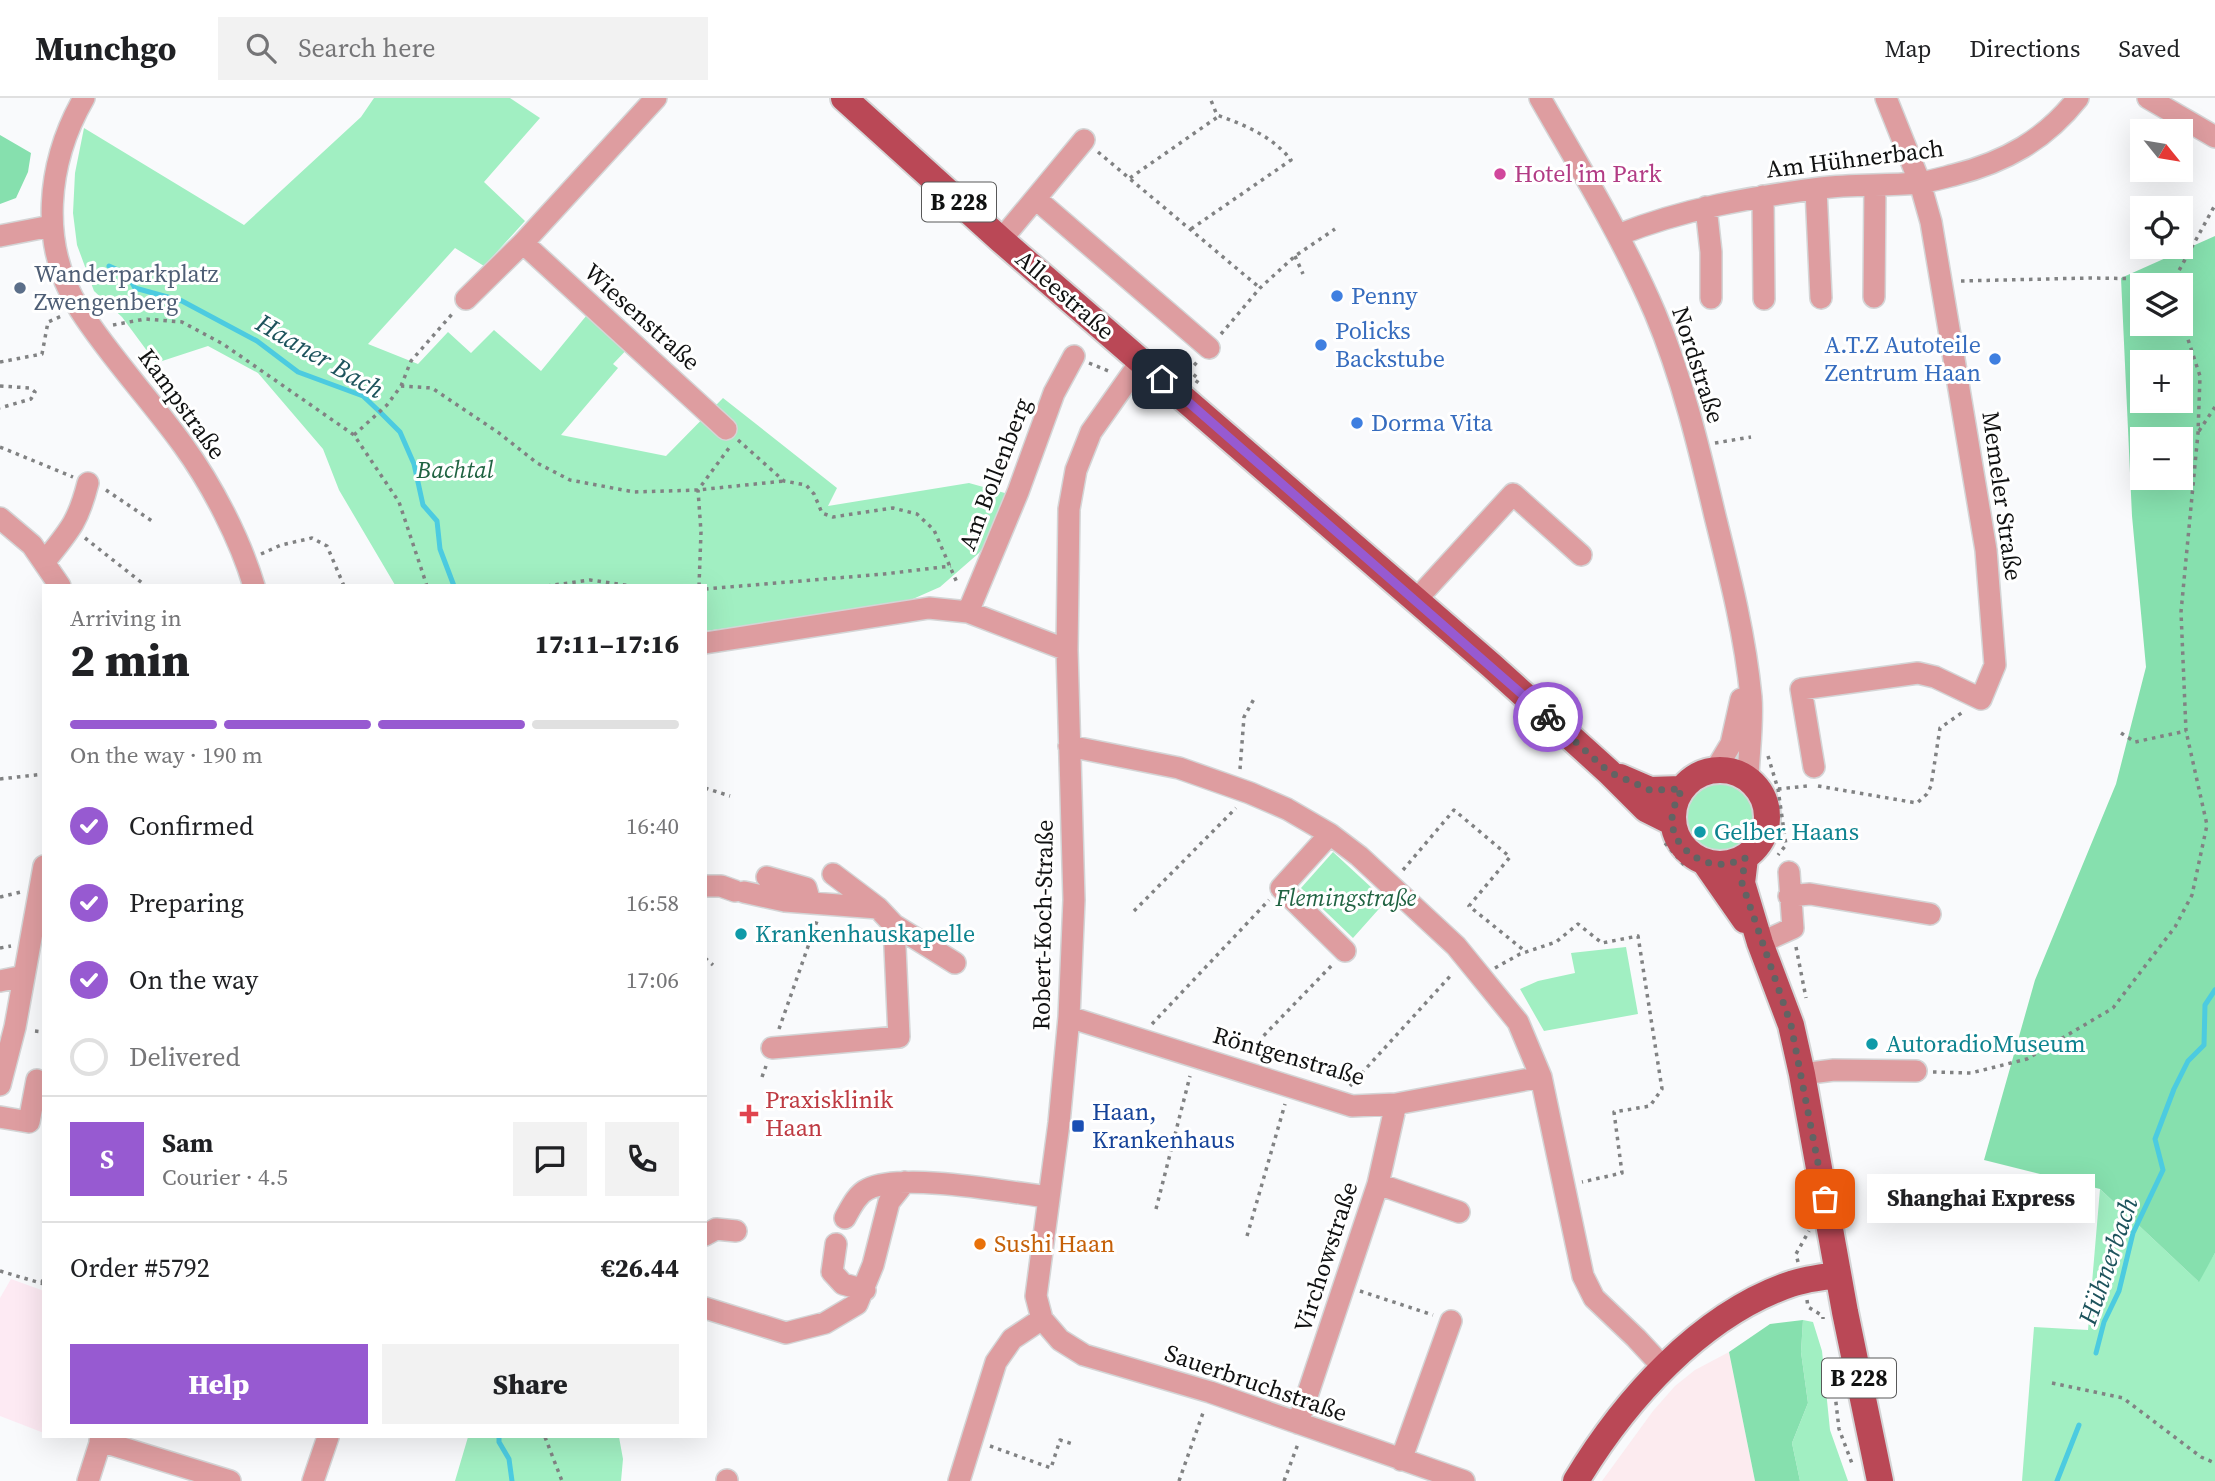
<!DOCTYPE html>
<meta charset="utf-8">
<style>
body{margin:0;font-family:"Source Serif 4",serif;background:#f2f2f2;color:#202124;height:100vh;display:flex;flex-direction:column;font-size:26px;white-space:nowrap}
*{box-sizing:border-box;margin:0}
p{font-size:23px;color:#757577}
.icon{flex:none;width:38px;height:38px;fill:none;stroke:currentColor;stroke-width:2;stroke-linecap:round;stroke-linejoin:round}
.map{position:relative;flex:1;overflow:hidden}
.details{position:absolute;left:42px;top:486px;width:665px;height:854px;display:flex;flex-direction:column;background:#fff;border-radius:0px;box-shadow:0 7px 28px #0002}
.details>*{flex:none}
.needle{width:46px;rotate:120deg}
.controls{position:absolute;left:2130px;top:21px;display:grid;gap:14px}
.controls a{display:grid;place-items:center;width:63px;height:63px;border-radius:0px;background:#fff;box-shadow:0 7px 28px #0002;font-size:35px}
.pin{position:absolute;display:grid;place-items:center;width:60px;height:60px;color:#fff;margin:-30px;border-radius:14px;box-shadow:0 4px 10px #0006}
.courier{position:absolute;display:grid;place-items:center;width:70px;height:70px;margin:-35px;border:5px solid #975ad1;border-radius:50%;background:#fff;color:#222;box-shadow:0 2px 9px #0007}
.bubble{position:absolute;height:49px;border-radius:0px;background:#fff;box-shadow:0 7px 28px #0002;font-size:23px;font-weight:800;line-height:49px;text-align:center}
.head em{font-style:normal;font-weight:800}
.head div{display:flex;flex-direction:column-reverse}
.head{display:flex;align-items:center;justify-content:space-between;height:119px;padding:0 28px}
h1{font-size:46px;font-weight:800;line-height:52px}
.bar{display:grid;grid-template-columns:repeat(4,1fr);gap:10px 7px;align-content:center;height:84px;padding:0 28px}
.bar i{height:9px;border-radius:5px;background:#e0e0e0}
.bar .active{background:#975ad1}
.bar p{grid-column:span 4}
.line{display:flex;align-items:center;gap:18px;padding:0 28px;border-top:2px solid #e0e0e0}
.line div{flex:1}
.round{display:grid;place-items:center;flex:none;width:74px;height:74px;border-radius:0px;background:#f2f2f2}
ol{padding:0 28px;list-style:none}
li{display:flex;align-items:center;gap:21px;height:77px}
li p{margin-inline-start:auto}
li .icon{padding:7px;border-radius:50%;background:#975ad1;color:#fff;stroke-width:4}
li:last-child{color:#757577}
li i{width:38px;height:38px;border:4px solid #e0e0e0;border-radius:50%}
.action{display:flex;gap:14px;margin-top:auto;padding:14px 28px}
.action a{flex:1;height:80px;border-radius:0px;background:#975ad1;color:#fff;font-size:28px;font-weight:800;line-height:80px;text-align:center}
.action a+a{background:#f2f2f2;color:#202124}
header{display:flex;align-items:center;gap:42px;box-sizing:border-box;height:98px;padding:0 35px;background:#fff;border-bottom:2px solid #e0e0e0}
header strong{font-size:33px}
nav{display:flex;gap:38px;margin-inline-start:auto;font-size:24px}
.search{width:490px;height:63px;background:#f2f2f2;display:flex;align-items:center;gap:18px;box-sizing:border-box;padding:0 24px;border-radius:0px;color:#757577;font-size:26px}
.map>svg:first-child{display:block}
.commercial{fill:#fcebef}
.education{fill:#fdeaf3}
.green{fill:#a1efc2}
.forest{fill:#86e0ae;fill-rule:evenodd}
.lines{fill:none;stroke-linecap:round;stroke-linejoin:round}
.stream{stroke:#4ccbe0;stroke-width:5}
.minor-casing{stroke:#d4d5d6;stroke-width:24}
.major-casing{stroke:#d4d5d6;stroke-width:30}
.path{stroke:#818283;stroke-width:3.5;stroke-dasharray:3.5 5;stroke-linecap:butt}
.minor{stroke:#de9da0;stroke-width:21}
.major{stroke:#ba4856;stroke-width:26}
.done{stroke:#626363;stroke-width:7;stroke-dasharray:0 12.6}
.route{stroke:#975ad1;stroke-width:9}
.hotel-dot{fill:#d1479c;stroke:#fff;stroke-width:2.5}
.service-dot{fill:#5c6f8a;stroke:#fff;stroke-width:2.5}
.shop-dot{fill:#3f7fe0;stroke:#fff;stroke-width:2.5}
.culture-dot{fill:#0f9aa8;stroke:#fff;stroke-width:2.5}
.health-dot{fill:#e0444e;stroke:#fff;stroke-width:2.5}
.transit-dot{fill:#1a4fb4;stroke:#fff;stroke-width:2.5}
.food-dot{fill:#e8710a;stroke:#fff;stroke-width:2.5}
.labels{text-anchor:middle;stroke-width:6;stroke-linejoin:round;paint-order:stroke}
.shield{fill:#fff;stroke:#585858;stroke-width:2}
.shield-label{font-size:23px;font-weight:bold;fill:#101111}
.street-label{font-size:24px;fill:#101111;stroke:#fff}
.hotel-label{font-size:24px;fill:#b23c85;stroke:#fff;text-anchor:start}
.service-label{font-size:24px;fill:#4e5e75;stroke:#fff;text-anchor:start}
.shop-label{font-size:24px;fill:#366cbe;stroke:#fff;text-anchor:start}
.park-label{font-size:24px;font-style:italic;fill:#206342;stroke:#fff}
.culture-label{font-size:24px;fill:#0d838f;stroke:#fff;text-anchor:start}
.health-label{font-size:24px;fill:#be3a42;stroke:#fff;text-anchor:start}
.transit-label{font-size:24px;fill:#164399;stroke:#fff;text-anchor:start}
.food-label{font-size:24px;fill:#c56008;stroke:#fff;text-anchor:start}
.water-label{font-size:26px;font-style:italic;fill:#1d535c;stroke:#fff}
</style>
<header>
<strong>Munchgo</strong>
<div class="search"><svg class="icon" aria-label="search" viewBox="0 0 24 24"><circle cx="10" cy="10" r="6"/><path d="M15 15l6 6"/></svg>Search here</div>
<nav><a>Map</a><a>Directions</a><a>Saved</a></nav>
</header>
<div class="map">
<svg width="2215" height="1383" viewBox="0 0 2215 1383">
<rect width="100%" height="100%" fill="#f9fafc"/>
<path class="commercial" d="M1729,1254L1755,1383H1602L1653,1313L1675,1288L1695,1272Z"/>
<path class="education" d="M11,1181L44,1193V1335L0,1318V1200Z"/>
<path class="green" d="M374,0H510L540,20L484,84L525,123L484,168L455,150L368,246L418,266L448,234L471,255L494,232L541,273L591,212L632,246L613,266L618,270L561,337L666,358L723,300L837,390L828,408L969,385L1012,397L994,435L979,455L940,489L897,508L705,533V488L395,487L339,392L323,351L258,275L208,248L156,265L122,219L94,193L77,147L73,115L75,75L84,30L244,127L361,19Z
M1716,683C1722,684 1732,684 1738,687C1757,696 1760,730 1745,744C1729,760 1699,754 1689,734C1686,728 1686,719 1685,712L1696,693Z
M1333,754L1386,803L1353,840L1301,790Z
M1626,849L1638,916L1544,933L1520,891L1538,883L1575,875L1571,855Z
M2100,1091L2198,1183L2215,1155V1383H2022L2034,1229L2088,1232Z
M1803,1222L1813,1224L1822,1253L1830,1332L1848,1383H1800L1792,1345L1808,1305L1801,1254Z
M468,1339H619L623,1361L621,1383H455Z"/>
<path class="forest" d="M0,37L31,55L28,74L16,100L0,106Z
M2215,138V1155L2199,1184L2100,1091L1984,1062L2035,882L2116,686L2146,569L2132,418L2121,180ZM2142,187H2180V226H2142ZM2142,264H2180V303H2142ZM2142,341H2180V380H2142Z
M1803,1222L1801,1254L1808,1305L1792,1345L1800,1383H1755L1729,1254L1770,1226Z"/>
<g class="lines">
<path class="stream" d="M109,168L127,176L135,190L182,203L257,243L298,274L363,298L380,314L400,334L414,366L423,407L437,423L440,451L454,488
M2096,1255L2104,1224L2119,1193L2133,1135L2163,1072L2155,1041L2174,991L2188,963L2204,947L2205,907L2215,892
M499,1339V1344L509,1361L512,1383
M2057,1383L2079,1327"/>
<defs>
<path id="minor" d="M84,0C47,64 38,147 80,212C110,259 150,301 183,347C212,387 240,441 254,488
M1540,0C1580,70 1623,140 1655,215C1682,279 1699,350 1715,418C1730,478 1745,537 1751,599C1753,625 1749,653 1748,679
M2148,0L2215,39
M1816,91L1821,200
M1763,98L1764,201
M1036,101L1209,250
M1706,109L1711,154V200
M1618,137C1683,111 1751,99 1821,90C1853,86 1885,88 1917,85C1929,84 1942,80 1954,77C2005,64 2045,42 2078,0
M0,138L51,128
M1001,142L1084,42
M523,145L726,331
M1874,199L1875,87
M466,201L523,145L656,0
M1141,263L1091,334L1076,372L1069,411L1067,552L1074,802L1069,919L1059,1025L1036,1198L1042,1221L1060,1242L1084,1257L1210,1294L1464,1383
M0,420L32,447L60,488
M45,463C70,432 78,424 88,385
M1415,503L1513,396L1581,457
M968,514L1018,394L1054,295L1074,258
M705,545L929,510L968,514L1067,552
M1069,648L1179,670L1250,695L1287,711L1330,736L1359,758L1456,848L1518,924L1541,979L1583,1178L1594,1200L1636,1240L1663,1269
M1814,669L1801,591L1918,575L1935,579L1981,601L1995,567L1986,452L1931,124L1920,85L1886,0
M1716,671L1731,646L1741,601
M1330,736L1281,790L1345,853
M833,776L878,810
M767,779L806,790L810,804
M705,788H721L735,793
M744,794L785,803L878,810L894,827L899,939L772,950
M1789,798L1810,796L1930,816
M894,827L955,865
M1760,845L1793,830L1789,774
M0,883L24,878
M1069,919L1352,1008L1396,1006L1541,979
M1802,976L1834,972L1916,973
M0,987L15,929L44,768
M0,1019L29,1024L37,982
M1378,1086L1459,1114
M845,1120C851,1109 857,1096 868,1091C903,1074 1007,1094 1048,1099
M705,1137L716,1131L736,1133
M836,1146L832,1174L843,1186L865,1192
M705,1210L786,1235L825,1225L857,1206L873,1167L889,1104L905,1084
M1298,1325L1378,1086L1396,1006
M100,1343L230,1383
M1401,1362L1451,1223
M727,1382V1383
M88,1383L102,1339
M313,1383L328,1339
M959,1383L996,1264L1012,1241L1042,1221"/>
<path id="major" d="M844,0L1001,142L1492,568L1609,674L1646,711L1672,724
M1673 719a47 47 0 1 1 94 0a47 47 0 1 1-94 0Z
M1620,679L1650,692L1682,691
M1745,760L1742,785L1760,845L1791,927L1802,976L1845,1214L1880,1383
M1706,766L1745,822
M1576,1383C1624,1303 1700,1217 1791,1186C1806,1181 1823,1179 1838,1177"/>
</defs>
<use href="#minor" class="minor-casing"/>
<use href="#major" class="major-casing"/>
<path class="path" d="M1098,54L1260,190
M1130,80L1219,18
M1191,131L1291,62C1272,38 1245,27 1217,17L1210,0
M1295,158L1303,176
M1961,183L2089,180L2159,181L2171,186
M2171,187L2215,107
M113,227L145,221L182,224L223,246L354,337L399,404L427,488
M1221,236L1260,190L1295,158L1335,131
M0,264L42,256L48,224L64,217
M1089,265L1111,274
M1196,285L1199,281L1189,273L1198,263
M0,288L30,290L35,294L31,301L0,310
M401,288L411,263L453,215
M2199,333L2215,309
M354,337L387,307L401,288L432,290L499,335L537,365L570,382L634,394L698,392L784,383
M738,342L784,383L806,387L814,396L822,415L833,419L893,410L917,416L934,432L958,487
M1715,345L1751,339
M0,349L73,379
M106,392L152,423
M85,440L146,488
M261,456L281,447L312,440L327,448L344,488
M547,488L590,482L632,488
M699,488L701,434L698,392L729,350
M705,491L884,476L951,468
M2121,635L2135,644L2186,633
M1768,658L1778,691L1786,747L1778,757
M1240,671L1244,619L1255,599
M0,681L44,676
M1818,688L1917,705L1927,696L1931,688L1940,630L1963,614
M705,690L730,698
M1778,691L1807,688
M1665,745L1685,768
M1403,772L1454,712L1510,759L1469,808L1526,854
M0,799L21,794
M1134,813L1236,710
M1796,849L1806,900
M0,850L11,848
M705,860L713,867
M1495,870L1520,856L1556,844L1578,826L1602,845L1638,838L1662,991L1650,1008L1614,1014L1622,1075L1582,1084
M1152,926L1269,802
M779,931L817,823
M35,933L44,934
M1246,956L1333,866
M1933,974L1971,975L2027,961L2113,910L2175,829L2192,797L2207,727L2186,633L2181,514L2198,335L2200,278L2180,217
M762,979L766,968
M1350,988L1453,875
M1156,1111L1190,978
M1247,1138L1285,1006
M1798,1164L1796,1156L1809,1133
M0,1173L44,1186
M42,1185L44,1176
M1360,1193L1433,1217
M1807,1202L1808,1209L1823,1218V1221
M1832,1270L1839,1331L1853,1368
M2052,1285L2123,1300L2201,1359L2215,1365
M545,1339L562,1383
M990,1348L1051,1370L1060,1342L1073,1346
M1179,1383L1204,1312
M1284,1383L1298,1346"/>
<use href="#minor" class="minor"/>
<use href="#major" class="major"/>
</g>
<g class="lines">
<path class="done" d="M1548,619L1609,674L1650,692L1682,691C1677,701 1672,711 1672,722C1672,748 1700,769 1725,766C1731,766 1739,762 1745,760L1742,785L1791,927L1825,1101"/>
<path class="route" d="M1162,281L1548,619"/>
</g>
<circle class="hotel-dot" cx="1500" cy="76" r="7"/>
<circle class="service-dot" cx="20" cy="190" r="7"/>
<g class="shop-dot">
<circle cx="1337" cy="198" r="7"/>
<circle cx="1321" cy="247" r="7"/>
<circle cx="1995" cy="261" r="7"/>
<circle cx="1357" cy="325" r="7"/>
</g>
<g class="culture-dot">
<circle cx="1700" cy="734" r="7"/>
<circle cx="741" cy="836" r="7"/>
<circle cx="1872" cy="946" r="7"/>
</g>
<path class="health-dot" d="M745.5 1005.5h7v7h7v7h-7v7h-7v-7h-7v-7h7z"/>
<rect class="transit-dot" x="1071" y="1021" width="14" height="14" rx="3.5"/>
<circle class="food-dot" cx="980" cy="1146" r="7"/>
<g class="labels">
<g class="shield">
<rect x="922" y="84.5" width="74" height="39" rx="5"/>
<rect x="1822" y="1260.5" width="74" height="39" rx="5"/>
</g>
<g class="shield-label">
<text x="959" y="112">B 228</text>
<text x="1859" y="1288">B 228</text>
</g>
<g class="street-label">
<text transform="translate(1855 61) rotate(-7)" y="8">Am Hühnerbach</text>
<text transform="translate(1065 197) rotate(41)" y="8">Alleestraße</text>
<text transform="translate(642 219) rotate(42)" y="8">Wiesenstraße</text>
<text transform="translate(1698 267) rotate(72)" y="8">Nordstraße</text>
<text transform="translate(182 306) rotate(54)" y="8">Kampstraße</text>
<text transform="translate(995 376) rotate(-69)" y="8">Am Bollenberg</text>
<text transform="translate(2002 398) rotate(82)" y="8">Memeler Straße</text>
<text transform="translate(1043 827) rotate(-89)" y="8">Robert-Koch-Straße</text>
<text transform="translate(1289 958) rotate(16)" y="8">Röntgenstraße</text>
<text transform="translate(1326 1159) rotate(-72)" y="8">Virchowstraße</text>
<text transform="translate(1256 1285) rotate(19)" y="8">Sauerbruchstraße</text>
</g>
<g class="hotel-label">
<text x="1514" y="84">Hotel im Park</text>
</g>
<g class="service-label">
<text x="34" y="184">Wanderparkplatz<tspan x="34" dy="28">Zwengenberg</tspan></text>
</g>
<g class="shop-label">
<text x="1351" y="206">Penny</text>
<text x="1335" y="241">Policks<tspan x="1335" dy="28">Backstube</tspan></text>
<text x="1981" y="255" text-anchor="end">A.T.Z Autoteile<tspan x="1981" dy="28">Zentrum Haan</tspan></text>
<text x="1371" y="333">Dorma Vita</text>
</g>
<g class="park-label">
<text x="455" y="380">Bachtal</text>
<text x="1346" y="808">Flemingstraße</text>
</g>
<g class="culture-label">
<text x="1714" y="742">Gelber Haans</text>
<text x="755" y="844">Krankenhauskapelle</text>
<text x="1886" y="954">AutoradioMuseum</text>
</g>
<g class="health-label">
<text x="765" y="1010">Praxisklinik<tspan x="765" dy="28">Haan</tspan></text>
</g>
<g class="transit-label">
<text x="1092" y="1022">Haan,<tspan x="1092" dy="28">Krankenhaus</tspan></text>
</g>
<g class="food-label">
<text x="994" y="1154">Sushi Haan</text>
</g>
<g class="water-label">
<text transform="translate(320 258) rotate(30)" y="9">Haaner Bach</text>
<text transform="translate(2108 1163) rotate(-71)" y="9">Hühnerbach</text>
</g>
</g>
</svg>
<div class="controls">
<a><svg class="needle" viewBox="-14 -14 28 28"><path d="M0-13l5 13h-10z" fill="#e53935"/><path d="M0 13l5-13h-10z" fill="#757577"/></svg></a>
<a><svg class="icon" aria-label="locate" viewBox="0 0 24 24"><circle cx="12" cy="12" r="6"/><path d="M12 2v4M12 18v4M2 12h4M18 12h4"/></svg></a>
<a><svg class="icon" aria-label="layers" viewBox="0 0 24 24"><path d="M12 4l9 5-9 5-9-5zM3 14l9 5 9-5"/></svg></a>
<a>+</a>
<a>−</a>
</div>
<div class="pin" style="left:1825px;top:1101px;background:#ea580c"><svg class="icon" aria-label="bag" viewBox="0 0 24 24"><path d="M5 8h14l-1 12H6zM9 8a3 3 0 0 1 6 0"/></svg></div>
<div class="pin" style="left:1162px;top:281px;background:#1f2937"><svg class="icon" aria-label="home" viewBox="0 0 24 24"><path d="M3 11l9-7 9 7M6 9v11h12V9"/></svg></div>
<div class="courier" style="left:1548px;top:619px"><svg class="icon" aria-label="bike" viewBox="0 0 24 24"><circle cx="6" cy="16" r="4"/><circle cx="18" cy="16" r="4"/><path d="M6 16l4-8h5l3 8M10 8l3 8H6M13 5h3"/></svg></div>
<div class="bubble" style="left:1867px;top:1076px;width:228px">Shanghai Express</div>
<section class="details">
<div class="head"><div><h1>2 min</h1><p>Arriving in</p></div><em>17:11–17:16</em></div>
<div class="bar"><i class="active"></i><i class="active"></i><i class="active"></i><i></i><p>On the way · 190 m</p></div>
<ol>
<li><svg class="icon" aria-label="check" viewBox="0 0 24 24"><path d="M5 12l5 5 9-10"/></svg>Confirmed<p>16:40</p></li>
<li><svg class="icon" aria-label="check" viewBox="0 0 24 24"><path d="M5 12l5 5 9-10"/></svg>Preparing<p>16:58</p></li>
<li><svg class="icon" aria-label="check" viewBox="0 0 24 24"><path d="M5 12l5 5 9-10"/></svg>On the way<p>17:06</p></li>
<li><i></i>Delivered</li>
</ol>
<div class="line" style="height:126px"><b class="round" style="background:#975ad1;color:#fff">S</b><div><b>Sam</b><p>Courier · 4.5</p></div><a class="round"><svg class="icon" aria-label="chat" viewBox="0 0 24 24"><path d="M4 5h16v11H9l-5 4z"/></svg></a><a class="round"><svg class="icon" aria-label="phone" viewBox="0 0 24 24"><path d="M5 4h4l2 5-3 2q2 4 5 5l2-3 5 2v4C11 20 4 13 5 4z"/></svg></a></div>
<div class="line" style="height:91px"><div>Order #5792</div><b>€26.44</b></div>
<div class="action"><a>Help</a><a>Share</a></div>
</section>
</div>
